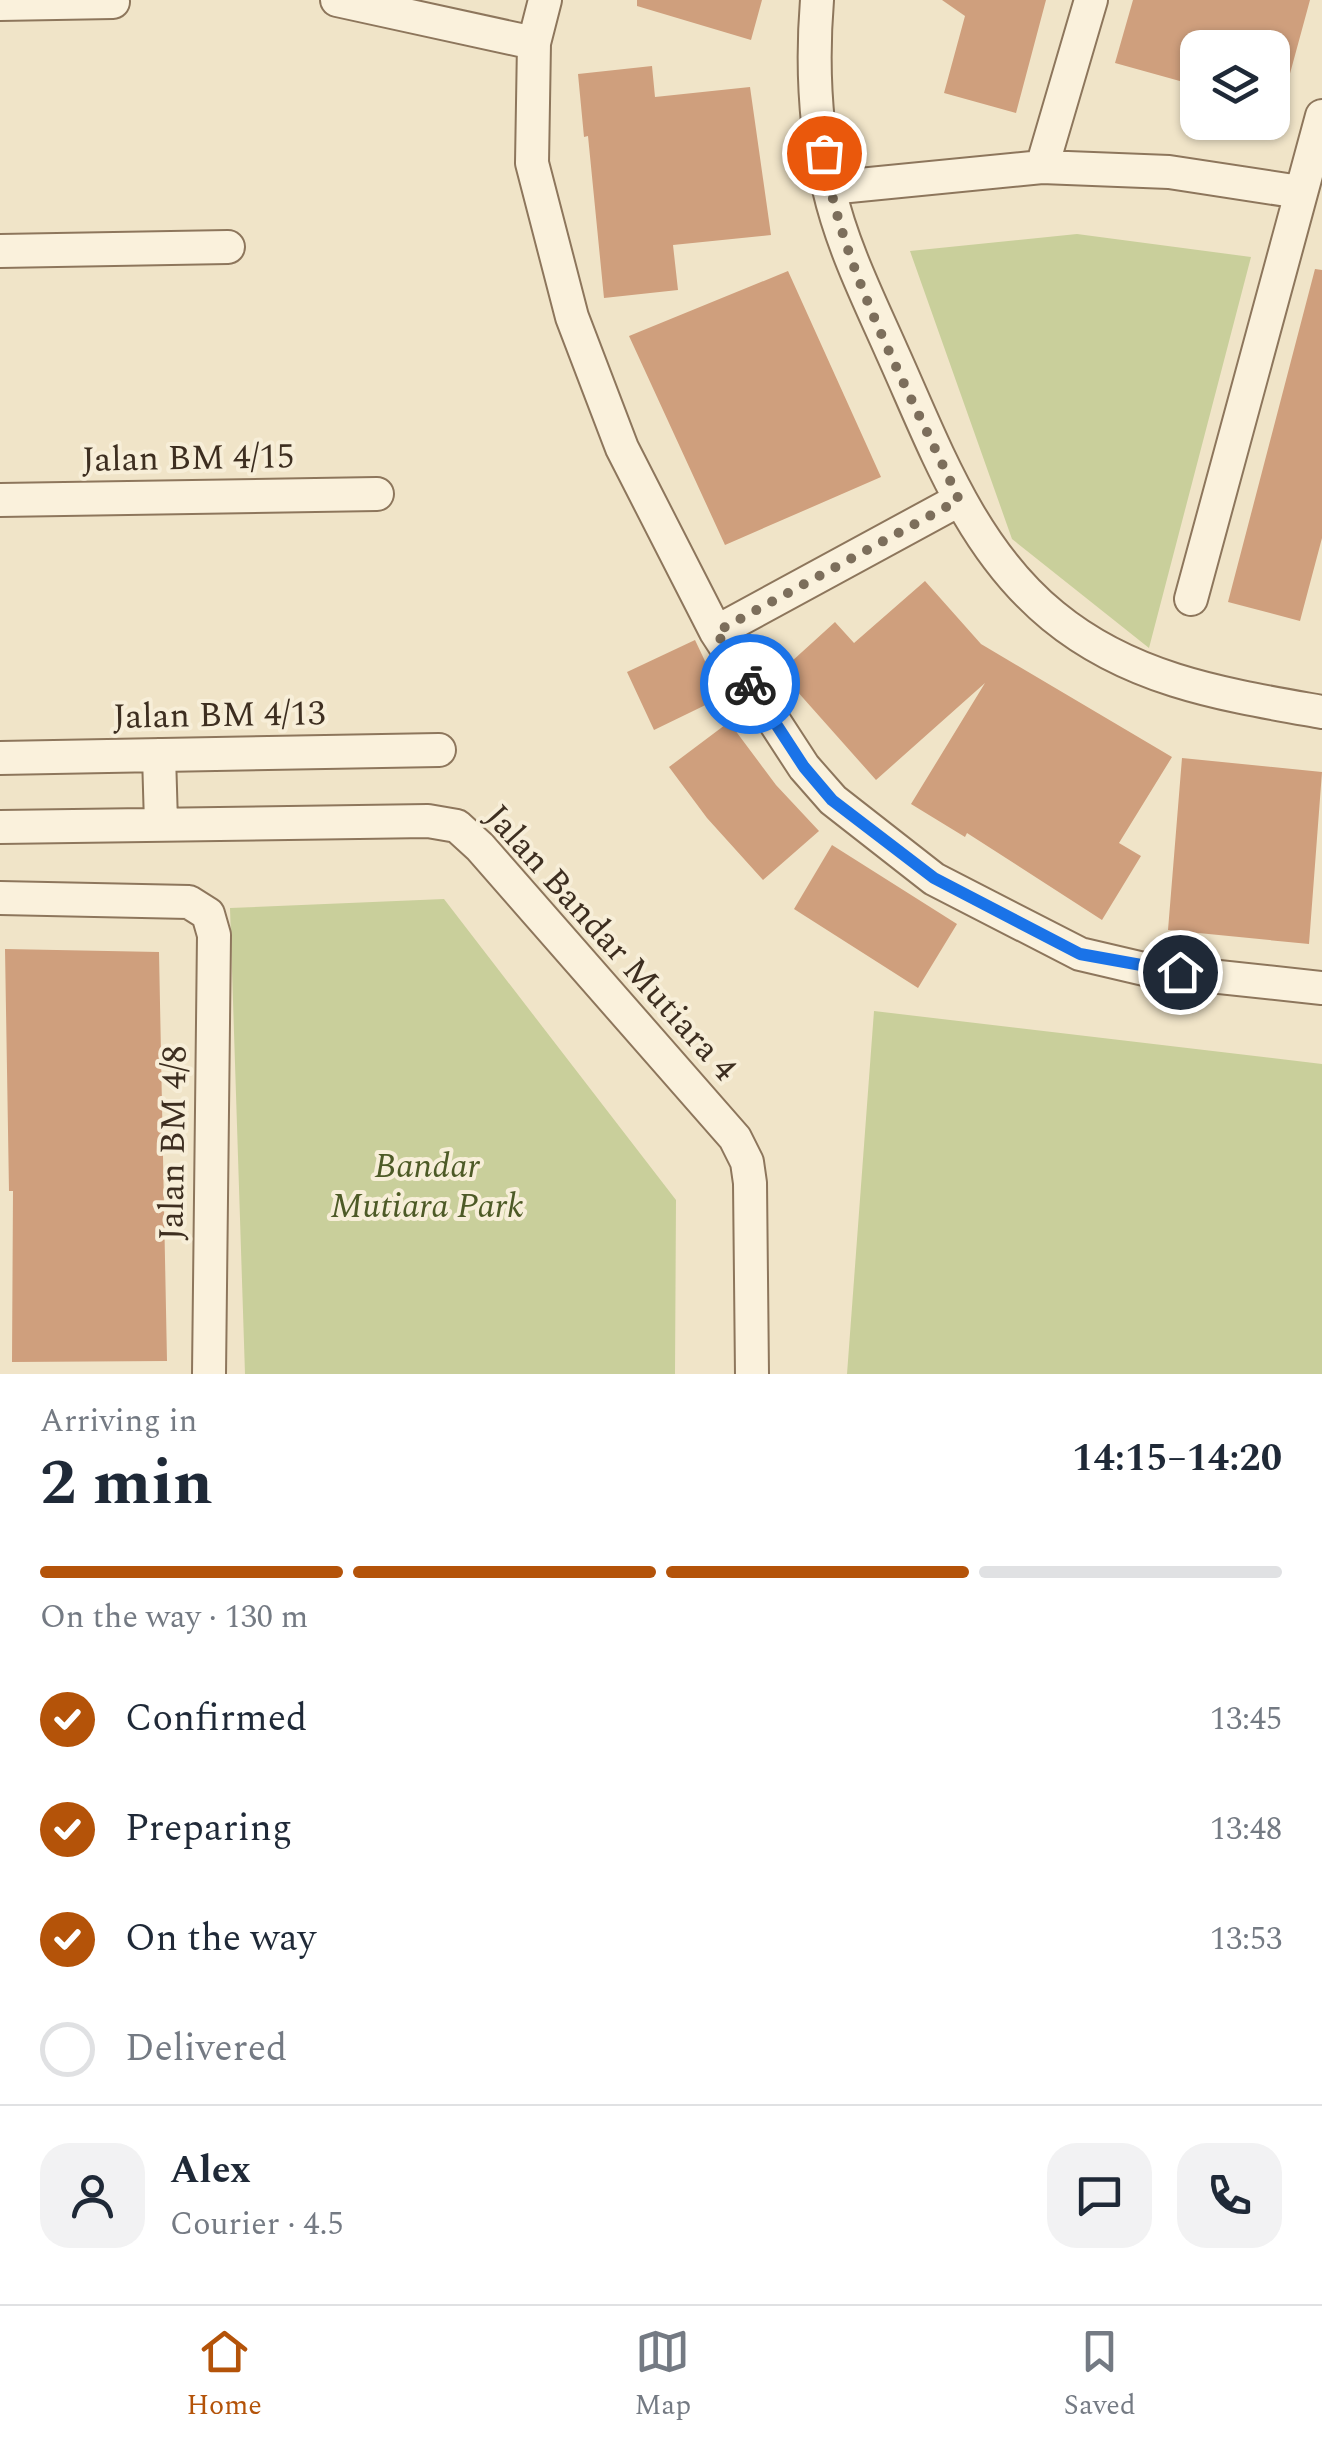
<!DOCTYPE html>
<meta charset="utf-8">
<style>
body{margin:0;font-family:Spectral,serif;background:#f2f2f3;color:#1f2937;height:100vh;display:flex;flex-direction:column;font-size:38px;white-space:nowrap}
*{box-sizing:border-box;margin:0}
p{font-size:32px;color:#747a83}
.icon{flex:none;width:55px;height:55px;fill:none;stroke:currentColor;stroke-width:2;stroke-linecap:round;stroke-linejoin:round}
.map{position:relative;height:1374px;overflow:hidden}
.side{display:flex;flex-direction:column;background:#fff;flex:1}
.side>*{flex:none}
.fabs{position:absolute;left:1180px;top:30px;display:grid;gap:20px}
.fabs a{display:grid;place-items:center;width:110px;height:110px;border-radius:20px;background:#fff;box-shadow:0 2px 8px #0004;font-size:50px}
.pin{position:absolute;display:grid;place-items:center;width:85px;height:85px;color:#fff;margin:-42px;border:5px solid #fff;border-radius:50%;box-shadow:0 2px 10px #0007}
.courier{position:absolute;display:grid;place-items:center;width:100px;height:100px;margin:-50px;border:8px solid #1a73e8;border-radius:50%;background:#fff;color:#222;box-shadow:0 2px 12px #0007}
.summary em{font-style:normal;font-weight:700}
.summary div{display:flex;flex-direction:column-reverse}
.summary{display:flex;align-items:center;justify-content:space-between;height:170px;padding:0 40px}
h1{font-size:65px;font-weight:700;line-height:75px}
.bar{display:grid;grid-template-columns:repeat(4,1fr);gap:15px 10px;align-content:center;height:120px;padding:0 40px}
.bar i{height:12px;border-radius:8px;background:#e0e1e3}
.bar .on{background:#b45309}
.bar p{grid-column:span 4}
.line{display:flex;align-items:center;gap:25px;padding:0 40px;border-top:2px solid #e0e1e3}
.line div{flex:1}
.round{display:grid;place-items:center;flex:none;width:105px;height:105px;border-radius:30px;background:#f2f2f3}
ol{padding:0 40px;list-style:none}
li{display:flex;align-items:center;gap:30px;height:110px}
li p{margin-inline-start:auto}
li .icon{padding:10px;border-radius:50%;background:#b45309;color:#fff;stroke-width:4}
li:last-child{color:#747a83}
li i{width:55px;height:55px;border:5px solid #e0e1e3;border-radius:50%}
.tab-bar{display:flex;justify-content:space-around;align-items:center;height:140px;border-top:2px solid #e0e1e3;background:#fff;font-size:28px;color:#747a83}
.tab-bar a{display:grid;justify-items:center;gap:5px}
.tab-bar .on{color:#b45309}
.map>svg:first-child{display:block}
.green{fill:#c9cf9b}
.building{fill:#cf9f7d}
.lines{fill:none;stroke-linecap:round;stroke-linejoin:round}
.street-casing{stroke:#8d765c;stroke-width:36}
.street{stroke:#faf1dc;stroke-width:32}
.done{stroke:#7c6e5b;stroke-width:10;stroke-dasharray:0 18}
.route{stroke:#1a73e8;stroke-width:12}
.labels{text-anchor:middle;stroke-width:8;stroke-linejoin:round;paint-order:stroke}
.street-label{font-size:35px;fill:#3d2e20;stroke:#f7eed8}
.park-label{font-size:35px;font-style:italic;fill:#4d5a26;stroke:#f7eed8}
</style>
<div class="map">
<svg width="1322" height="1374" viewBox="0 0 1322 1374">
<rect width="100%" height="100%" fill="#f0e4c8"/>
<path class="green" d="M1077,234L1251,257L1149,648L1012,539L910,251Z
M444,899L676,1200L675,1374H245L230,908Z
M874,1011L1322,1064V1374H847Z"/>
<path class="building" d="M637,0H762L751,40L637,6Z
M942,0H1046L1016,113L944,93L965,16Z
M1133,0H1310L1279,114H1272V48H1197L1187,83L1115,63Z
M652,66L655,97L750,87L771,235L673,245L678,290L604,298L588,136L584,137L578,74Z
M1315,269L1322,270V538L1300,621L1228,602Z
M788,271L881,477L725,545L629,336Z
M925,581L981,644L1172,757L1119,843L1141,856L1102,920L967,833L965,837L911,804L985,683L876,780L780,672L835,622L854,643Z
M695,640L722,697L654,730L627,672Z
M729,722L776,785L819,831L763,880L707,818L669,767Z
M1182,758L1322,772L1309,944L1168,930Z
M832,845L957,924L918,988L794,909Z
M5,949L159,952L167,1361L12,1362L13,1191H9Z"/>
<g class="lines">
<defs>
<path id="street" d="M337,0L534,43
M545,0L534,43L532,163L572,317L622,448L716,632L804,767L833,800L934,879L1080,954L1144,969L1322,988
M817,0C812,62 815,128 829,189C842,246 869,300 892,352C935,447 970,548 1053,616C1132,681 1226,695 1322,712
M0,4L113,2
M1042,167L1091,0
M829,188L1042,167L1169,172L1300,192
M0,251L228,247
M0,500L377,494
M1191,599L1322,116
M716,632L959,500
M159,755L161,823
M0,758L439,750
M0,827L428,821L457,826L480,847L735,1138L747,1162L750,1183L752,1374
M0,898L189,902L208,914L214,935L209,1374"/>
</defs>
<use href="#street" class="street-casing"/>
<use href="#street" class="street"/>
</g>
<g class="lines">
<path class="done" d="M750,684L716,632L959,500C911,394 840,268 824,153"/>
<path class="route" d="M750,684L804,767L832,800L934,878L1080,954L1180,972"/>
</g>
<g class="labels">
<g class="street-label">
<text transform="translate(188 457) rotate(-1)" y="12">Jalan BM 4/15</text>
<text transform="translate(219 714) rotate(-1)" y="12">Jalan BM 4/13</text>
<text transform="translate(612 942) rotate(48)" y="12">Jalan Bandar Mutiara 4</text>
<text transform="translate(172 1143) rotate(-89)" y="12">Jalan BM 4/8</text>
</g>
<g class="park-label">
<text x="427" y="1177">Bandar<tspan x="427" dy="40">Mutiara Park</tspan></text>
</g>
</g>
</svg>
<div class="fabs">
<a><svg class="icon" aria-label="layers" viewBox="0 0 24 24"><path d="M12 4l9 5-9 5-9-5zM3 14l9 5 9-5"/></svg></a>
</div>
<div class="pin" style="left:824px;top:153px;background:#ea580c"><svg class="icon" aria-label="bag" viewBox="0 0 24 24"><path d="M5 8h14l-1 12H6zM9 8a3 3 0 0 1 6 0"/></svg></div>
<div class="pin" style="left:1180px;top:972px;background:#1f2937"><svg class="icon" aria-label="home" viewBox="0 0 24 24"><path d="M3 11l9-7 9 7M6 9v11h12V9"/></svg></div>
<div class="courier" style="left:750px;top:684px"><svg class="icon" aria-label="bike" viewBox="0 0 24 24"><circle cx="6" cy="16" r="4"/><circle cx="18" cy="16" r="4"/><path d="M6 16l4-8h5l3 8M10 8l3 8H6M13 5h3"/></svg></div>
</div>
<section class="side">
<div class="summary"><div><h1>2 min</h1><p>Arriving in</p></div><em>14:15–14:20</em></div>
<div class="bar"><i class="on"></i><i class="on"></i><i class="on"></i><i></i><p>On the way · 130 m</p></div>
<ol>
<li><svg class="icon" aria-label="check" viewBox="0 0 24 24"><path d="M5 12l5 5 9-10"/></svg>Confirmed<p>13:45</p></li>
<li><svg class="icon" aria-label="check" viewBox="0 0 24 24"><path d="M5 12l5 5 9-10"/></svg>Preparing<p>13:48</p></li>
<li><svg class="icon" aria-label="check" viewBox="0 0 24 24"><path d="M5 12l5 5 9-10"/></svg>On the way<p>13:53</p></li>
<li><i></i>Delivered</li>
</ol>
<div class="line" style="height:180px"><a class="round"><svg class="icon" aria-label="person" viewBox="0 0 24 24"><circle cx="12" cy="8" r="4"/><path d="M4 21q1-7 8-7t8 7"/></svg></a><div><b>Alex</b><p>Courier · 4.5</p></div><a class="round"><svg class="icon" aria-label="chat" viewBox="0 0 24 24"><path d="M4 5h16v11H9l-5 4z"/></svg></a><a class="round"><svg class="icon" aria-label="phone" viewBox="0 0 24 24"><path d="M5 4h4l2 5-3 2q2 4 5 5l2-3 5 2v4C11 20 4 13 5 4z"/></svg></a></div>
</section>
<nav class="tab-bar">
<a class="on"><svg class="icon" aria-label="home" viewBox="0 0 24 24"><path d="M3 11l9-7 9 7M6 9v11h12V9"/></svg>Home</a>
<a><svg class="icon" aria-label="map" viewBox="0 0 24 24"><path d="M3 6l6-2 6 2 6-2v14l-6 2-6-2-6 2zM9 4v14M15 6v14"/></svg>Map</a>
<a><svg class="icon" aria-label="saved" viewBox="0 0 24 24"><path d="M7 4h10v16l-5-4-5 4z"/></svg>Saved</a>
</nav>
